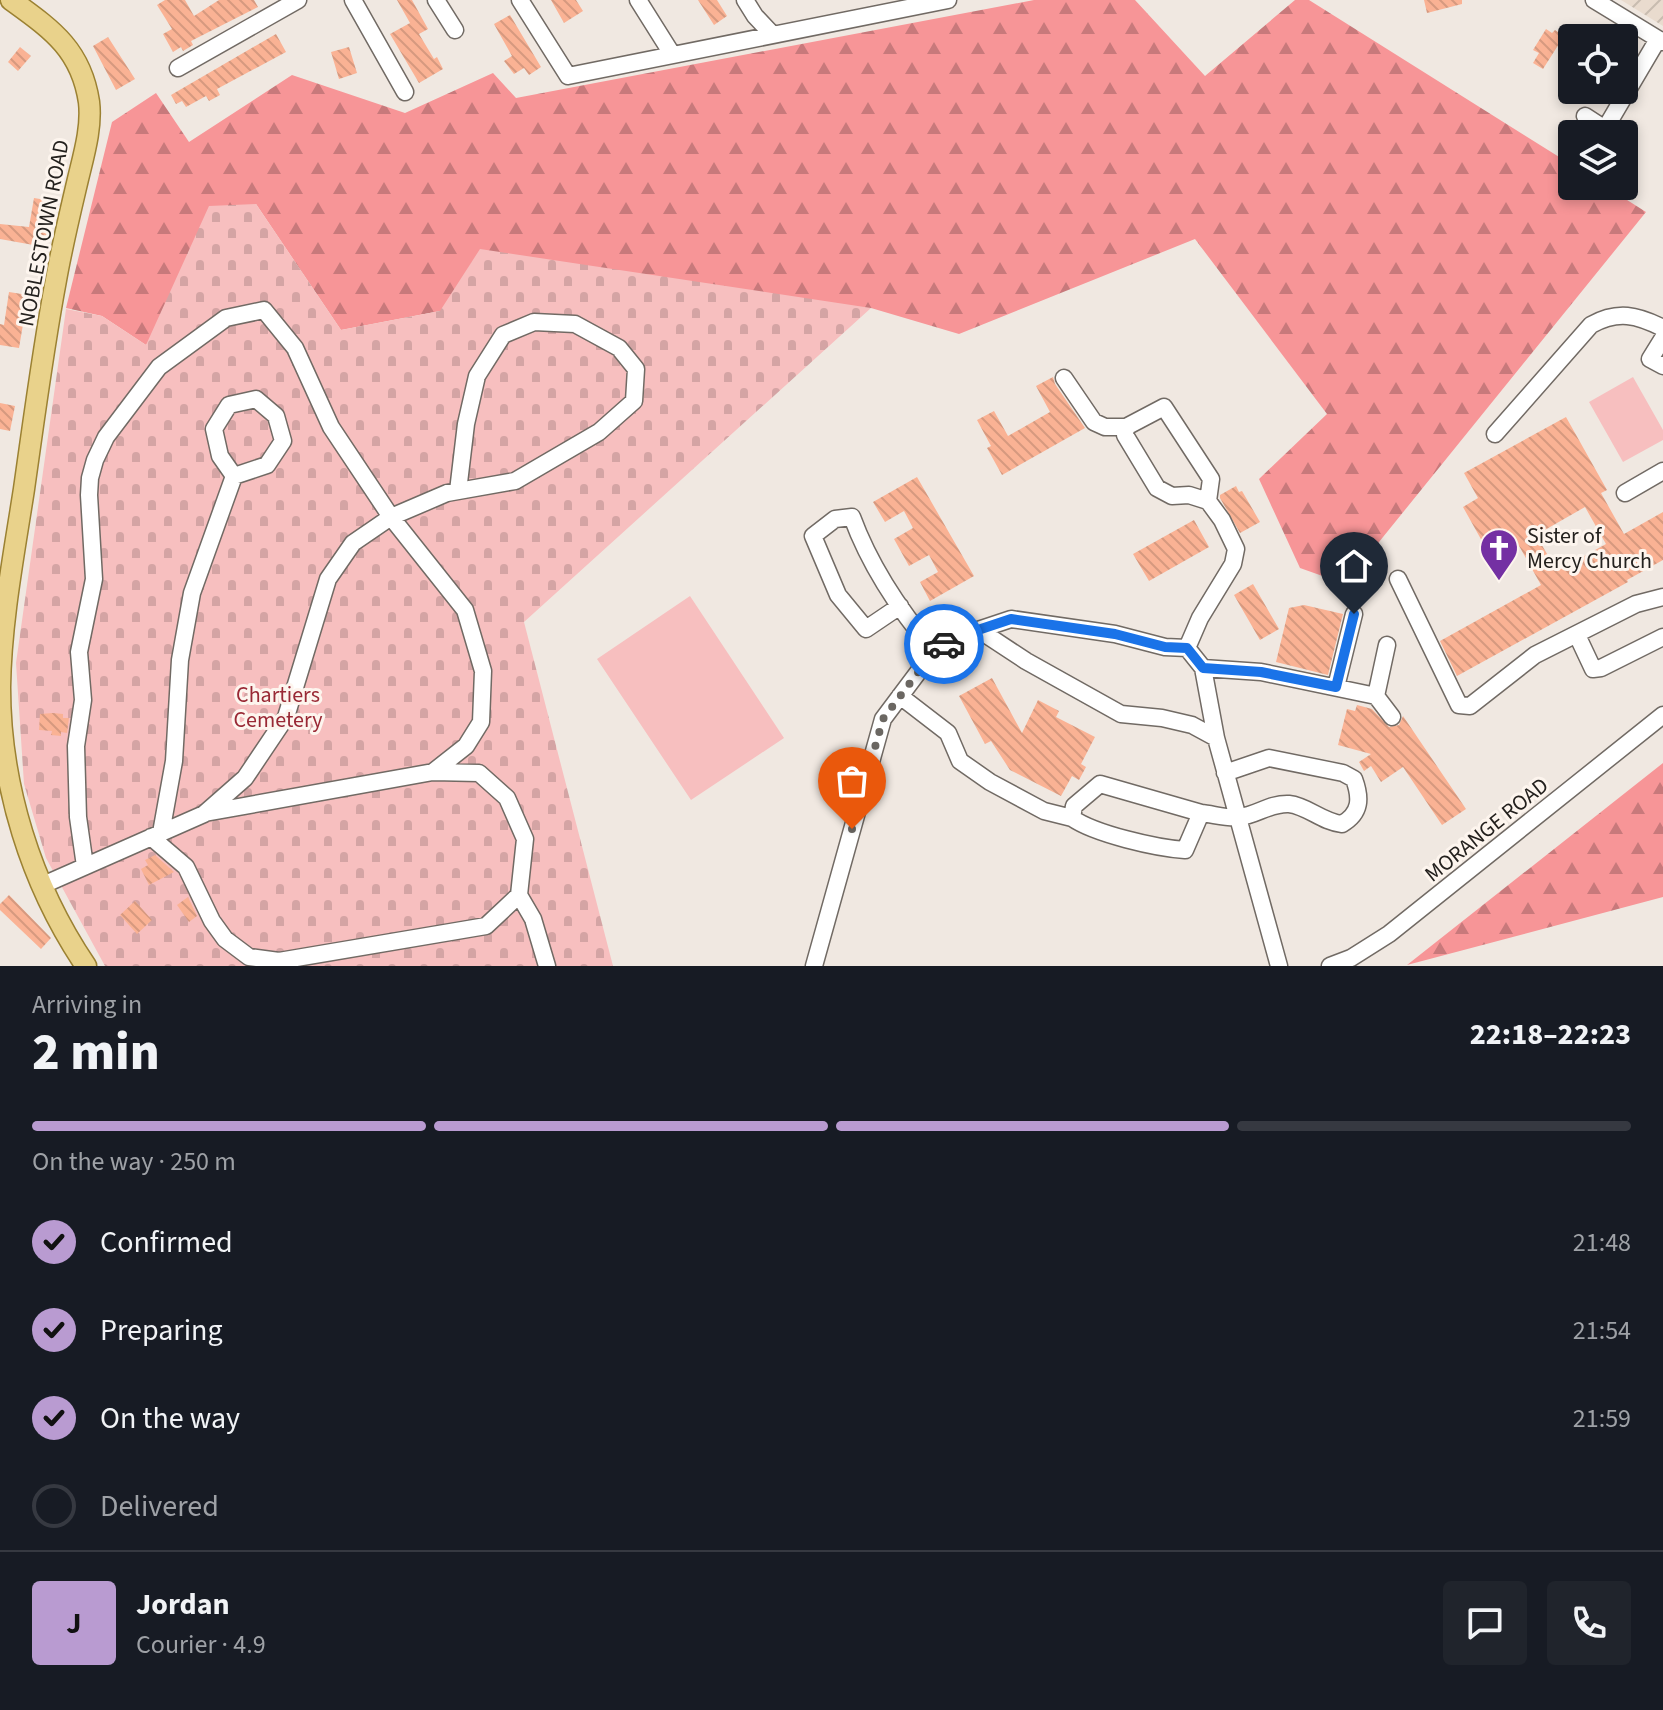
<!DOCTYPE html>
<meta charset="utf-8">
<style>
body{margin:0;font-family:"Source Sans 3",sans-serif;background:#20242c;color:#f1f3f6;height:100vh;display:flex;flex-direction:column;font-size:30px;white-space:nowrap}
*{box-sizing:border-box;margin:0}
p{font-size:26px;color:#9ea1a6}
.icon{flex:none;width:44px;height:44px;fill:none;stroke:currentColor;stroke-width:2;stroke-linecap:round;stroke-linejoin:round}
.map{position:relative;height:966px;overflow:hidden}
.details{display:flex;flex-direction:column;background:#171b24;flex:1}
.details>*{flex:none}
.controls{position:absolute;left:1558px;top:24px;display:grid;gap:16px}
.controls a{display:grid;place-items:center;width:80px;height:80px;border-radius:8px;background:#171b24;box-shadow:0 4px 12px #0003;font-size:40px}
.pin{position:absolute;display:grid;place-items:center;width:68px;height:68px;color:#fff;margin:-82px -34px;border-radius:50% 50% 50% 0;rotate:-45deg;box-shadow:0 0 8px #0007}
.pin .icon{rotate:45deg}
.courier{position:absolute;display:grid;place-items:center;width:80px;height:80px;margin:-40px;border:6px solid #1a73e8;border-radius:50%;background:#fff;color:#222;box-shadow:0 2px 10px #0007}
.headline em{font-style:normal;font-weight:800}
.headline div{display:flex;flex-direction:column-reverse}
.headline{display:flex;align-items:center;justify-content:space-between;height:136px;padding:0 32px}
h1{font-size:52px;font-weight:800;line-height:60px}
.bar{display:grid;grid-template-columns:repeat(4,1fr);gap:12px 8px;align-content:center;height:96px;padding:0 32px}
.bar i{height:10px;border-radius:6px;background:#363941}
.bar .current{background:#b99bd1}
.bar p{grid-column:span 4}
.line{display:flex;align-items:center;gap:20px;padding:0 32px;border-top:2px solid #363941}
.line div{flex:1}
.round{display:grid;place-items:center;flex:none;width:84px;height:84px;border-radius:8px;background:#20242c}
ol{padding:0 32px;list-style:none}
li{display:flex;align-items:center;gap:24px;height:88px}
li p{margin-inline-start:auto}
li .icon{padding:8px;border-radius:50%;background:#b99bd1;color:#111;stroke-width:4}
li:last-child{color:#9ea1a6}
li i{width:44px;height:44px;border:4px solid #363941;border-radius:50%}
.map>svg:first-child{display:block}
.industrial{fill:url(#industrial-furrows)}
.forest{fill:url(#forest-firs)}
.cemetery{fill:url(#cemetery-stones)}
.garden{fill:#f7bfbf}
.building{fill:url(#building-back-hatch);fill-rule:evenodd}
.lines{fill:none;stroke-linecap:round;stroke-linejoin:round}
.minor-casing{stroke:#716a64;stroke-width:19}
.major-casing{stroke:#9b8132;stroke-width:23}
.minor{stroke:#fff;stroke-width:16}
.major{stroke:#e9d28b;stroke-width:20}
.done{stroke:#6b6762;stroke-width:8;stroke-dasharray:0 14.4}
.route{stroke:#1a73e8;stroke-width:10}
.labels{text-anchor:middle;stroke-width:6;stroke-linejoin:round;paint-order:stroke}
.street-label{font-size:22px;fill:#24211e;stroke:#fdf5ee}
.poi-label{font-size:22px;fill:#24211e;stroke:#fdf5ee;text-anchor:start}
.park-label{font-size:22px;fill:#992935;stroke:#fdf5ee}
</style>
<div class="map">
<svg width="1663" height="966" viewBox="0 0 1663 966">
<defs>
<pattern id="industrial-furrows" width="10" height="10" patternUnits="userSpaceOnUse" patternTransform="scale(2)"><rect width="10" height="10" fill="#e9dbce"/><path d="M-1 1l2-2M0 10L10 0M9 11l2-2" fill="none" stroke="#c8bcb0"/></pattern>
<pattern id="forest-firs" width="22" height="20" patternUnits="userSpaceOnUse" patternTransform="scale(2)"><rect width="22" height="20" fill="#f79597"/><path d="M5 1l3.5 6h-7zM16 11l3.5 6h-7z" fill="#c8797b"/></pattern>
<pattern id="cemetery-stones" width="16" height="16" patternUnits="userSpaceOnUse" patternTransform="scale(2)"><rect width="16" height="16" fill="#f7bfbf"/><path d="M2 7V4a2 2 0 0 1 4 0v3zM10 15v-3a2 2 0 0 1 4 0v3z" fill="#d4a4a4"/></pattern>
<pattern id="building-back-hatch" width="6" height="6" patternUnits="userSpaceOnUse" patternTransform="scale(2)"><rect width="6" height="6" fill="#fab294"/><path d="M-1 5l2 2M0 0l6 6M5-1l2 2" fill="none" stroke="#d6997f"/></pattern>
</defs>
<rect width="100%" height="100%" fill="#f0e8e1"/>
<path class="industrial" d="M1621,0H1663V26Z"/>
<path class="forest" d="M1034,0H1135L1205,76L1295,0H1309L1572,165V186H1605L1646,212L1345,584L1300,568L1259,479L1327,414L1195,239L959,334L871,308L440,311L341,330L256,204L146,345L102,316L66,308L112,122L156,93L189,142L292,75L405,113L493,73L516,98Z
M1663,763V897L1407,965Z"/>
<path class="cemetery" d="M256,204L341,330L440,311L480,249L871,308L524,622L613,966H105L46,858L24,784L16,663L66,309L102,316L146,345L209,206Z"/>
<path class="garden" d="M1633,377L1663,430V440L1623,462L1589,402Z
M690,596L784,738L691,800L597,659Z"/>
<path class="building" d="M165,0H185L194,16L219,0H254L258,7L191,41L193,45L183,51L181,47L173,52L163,34L172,29L157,5Z
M397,0H412L428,29L419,34L434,59L437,57L443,69L419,83L390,34L410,23Z
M551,0H576L583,11L564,23Z
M698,0H717L727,16L714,25Z
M1424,0H1462V4L1427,13Z
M510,15L541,67L529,75L524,68L514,74L504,61L512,56L494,24Z
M1546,29L1552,33L1555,30L1564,36L1543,69L1533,63L1539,53L1533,50Z
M276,34L286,52L217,89L220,95L209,101L206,96L186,107L182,101L176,104L171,95Z
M108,37L135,79L116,90L93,46Z
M20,47L31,56L18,71L8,62Z
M349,47L357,73L339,79L331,52Z
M34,198L52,201L47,243L40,242L39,246L0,239V224L29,227Z
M9,292L28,295L19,348L0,345V324L4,325Z
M1053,377L1055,384L1085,428L1002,475L987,448L991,446L977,420L994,411L1008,436L1050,412L1036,386Z
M0,403L15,406L10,431L0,429Z
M1566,417L1607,490L1601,493L1624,534L1663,512V560L1627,580L1628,582L1457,676L1440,641L1541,585L1518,544L1492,559L1463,507L1478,498L1464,473ZM1585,507L1606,544L1557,571L1536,535Z
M917,477L974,576L930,601L920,582L938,572L929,555L909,566L894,539L913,528L904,511L885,522L873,502Z
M1236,486L1239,492L1242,491L1260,522L1240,533L1220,498V495Z
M1194,520L1209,547L1149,581L1133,554Z
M1253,584L1279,629L1260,640L1234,595Z
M1304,605L1343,614L1328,675L1276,662L1289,608Z
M992,678L1022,733L1038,700L1059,711L1056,717L1095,737L1081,764L1086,767L1079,780L1072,776L1061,796L1010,770L991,741L985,744L959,696Z
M1357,705L1372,709L1389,727L1399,725L1403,716L1466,809L1442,825L1403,767L1381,782L1371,766L1364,771L1359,762L1371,754L1338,745L1347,709L1355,711Z
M53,713L63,714V718H69L67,733L61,732V736L51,735L52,731L39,730L40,714Z
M155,855L174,872L149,885L141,869L148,865L145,860Z
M9,895L51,938L41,949L0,910V904Z
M188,897L197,916L189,922L177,905Z
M135,901L152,920L137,934L120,915Z"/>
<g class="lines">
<defs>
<path id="minor" d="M353,0L405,92
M436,0L455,30
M520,0L568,76L948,0
M638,0L672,54
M745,0L755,16L772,34
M1594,0L1663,42
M178,68L298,0
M1585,116L1605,129L1658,39
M1663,338L1650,359L1663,366
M1064,378L1094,422L1105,427H1126
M256,399L276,416L283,441L267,465L234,476L220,456L214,429L229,405Z
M1495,434L1591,325C1618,310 1637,315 1663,328
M1625,493L1663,471
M1398,579L1459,705L1470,706L1535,655L1636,604L1663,597
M900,606L866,629L838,595L813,536L835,519L852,517C870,566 900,611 934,651
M979,630L1026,661L1121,714L1162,718L1192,725L1216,738L1279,966
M1577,635L1593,669L1601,668L1663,637
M1387,645L1376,696L1392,717
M1187,648L1200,618L1233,564L1236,549L1222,520L1208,501L1189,495L1172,496L1157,488L1125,435L1126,427L1164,407L1211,479L1208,501
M1203,668L1261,672L1376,696
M1336,687L1354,614
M900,696L948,733L960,761L990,782L1044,811L1072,818
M1201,813L1100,784L1074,806L1072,818C1095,834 1156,848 1185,850L1201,813C1213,814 1228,819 1240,817C1257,815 1270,803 1289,804C1308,806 1322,822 1342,824C1361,813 1361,798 1354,779L1343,773L1269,758L1225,773
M161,833L174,761L180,660L192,593L234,476
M151,837L186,867L212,921L225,939L249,957L279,961L486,926L519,895L525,839L507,798L479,773L433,772L205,813
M85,866L78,817L76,746L83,700L79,652L94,579L89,495L90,478L95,460L106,437L159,367L226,318L264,310L295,348L331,427L391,517L465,610L483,671L481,722L466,746L433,772
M43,885L204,814L245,778L286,717L328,579L353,543L391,517L447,493L515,481L599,432L634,401L636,369L619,348L575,324L534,322L503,335L477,376L466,424L458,491
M519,895L533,919L547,966
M814,966L883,719L934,651L951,639L1011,619L1115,634L1165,647L1187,648L1203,668L1216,738
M1330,966L1351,958L1389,934L1663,715"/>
<path id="major" d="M11,0C51,29 81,49 89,102C92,127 84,154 78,179C70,213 62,246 56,280C43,349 34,419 24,489C14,554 1,621 0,687C0,785 31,885 86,966"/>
</defs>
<use href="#minor" class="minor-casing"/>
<use href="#major" class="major-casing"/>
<use href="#minor" class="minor"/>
<use href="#major" class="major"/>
</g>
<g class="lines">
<path class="done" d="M852,829L883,719L934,651L944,644"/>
<path class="route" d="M944,644L951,639L1011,619L1115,634L1165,647L1187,648L1203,668L1261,672L1336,687L1354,614"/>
</g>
<defs>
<symbol id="church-pin" viewBox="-11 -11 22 30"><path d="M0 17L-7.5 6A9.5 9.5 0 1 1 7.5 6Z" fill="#7430a3" stroke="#fdf5ee"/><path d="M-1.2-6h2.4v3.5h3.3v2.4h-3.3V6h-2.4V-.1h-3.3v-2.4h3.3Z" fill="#fff"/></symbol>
</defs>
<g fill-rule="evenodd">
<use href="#church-pin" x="1477" y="526" width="44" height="60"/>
</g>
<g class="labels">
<g class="street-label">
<text transform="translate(43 233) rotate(-79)" y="8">NOBLESTOWN ROAD</text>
<text transform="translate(1486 829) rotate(-39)" y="8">MORANGE ROAD</text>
</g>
<g class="poi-label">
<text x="1527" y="543">Sister of<tspan x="1527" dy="25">Mercy Church</tspan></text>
</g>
<g class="park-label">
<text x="278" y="702">Chartiers<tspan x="278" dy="25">Cemetery</tspan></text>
</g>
</g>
</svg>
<div class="controls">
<a><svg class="icon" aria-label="locate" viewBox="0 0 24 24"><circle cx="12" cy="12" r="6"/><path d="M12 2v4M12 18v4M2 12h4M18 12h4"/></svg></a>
<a><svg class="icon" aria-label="layers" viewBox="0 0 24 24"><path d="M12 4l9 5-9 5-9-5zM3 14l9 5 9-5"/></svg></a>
</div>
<div class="pin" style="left:852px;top:829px;background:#ea580c"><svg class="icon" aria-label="bag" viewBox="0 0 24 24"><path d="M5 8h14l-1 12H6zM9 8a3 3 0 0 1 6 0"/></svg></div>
<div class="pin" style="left:1354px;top:614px;background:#1f2937"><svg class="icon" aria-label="home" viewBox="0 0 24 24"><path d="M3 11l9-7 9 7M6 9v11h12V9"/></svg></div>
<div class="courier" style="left:944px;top:644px"><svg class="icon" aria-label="car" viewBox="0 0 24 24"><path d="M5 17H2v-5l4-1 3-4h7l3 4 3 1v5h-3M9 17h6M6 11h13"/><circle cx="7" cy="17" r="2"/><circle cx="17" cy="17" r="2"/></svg></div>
</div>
<section class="details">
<div class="headline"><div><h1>2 min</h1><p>Arriving in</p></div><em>22:18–22:23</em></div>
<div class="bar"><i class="current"></i><i class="current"></i><i class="current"></i><i></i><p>On the way · 250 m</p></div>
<ol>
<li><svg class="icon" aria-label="check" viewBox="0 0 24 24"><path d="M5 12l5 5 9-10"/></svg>Confirmed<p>21:48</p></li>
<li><svg class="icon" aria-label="check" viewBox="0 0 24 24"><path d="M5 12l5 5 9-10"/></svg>Preparing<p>21:54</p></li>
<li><svg class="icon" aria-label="check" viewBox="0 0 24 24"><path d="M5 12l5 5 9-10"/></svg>On the way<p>21:59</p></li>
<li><i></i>Delivered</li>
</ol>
<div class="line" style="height:144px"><b class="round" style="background:#b99bd1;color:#111">J</b><div><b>Jordan</b><p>Courier · 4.9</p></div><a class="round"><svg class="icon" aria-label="chat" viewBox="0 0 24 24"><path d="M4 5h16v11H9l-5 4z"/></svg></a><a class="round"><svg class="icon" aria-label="phone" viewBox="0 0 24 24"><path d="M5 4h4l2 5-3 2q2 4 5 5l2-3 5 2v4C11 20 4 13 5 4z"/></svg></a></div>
</section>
